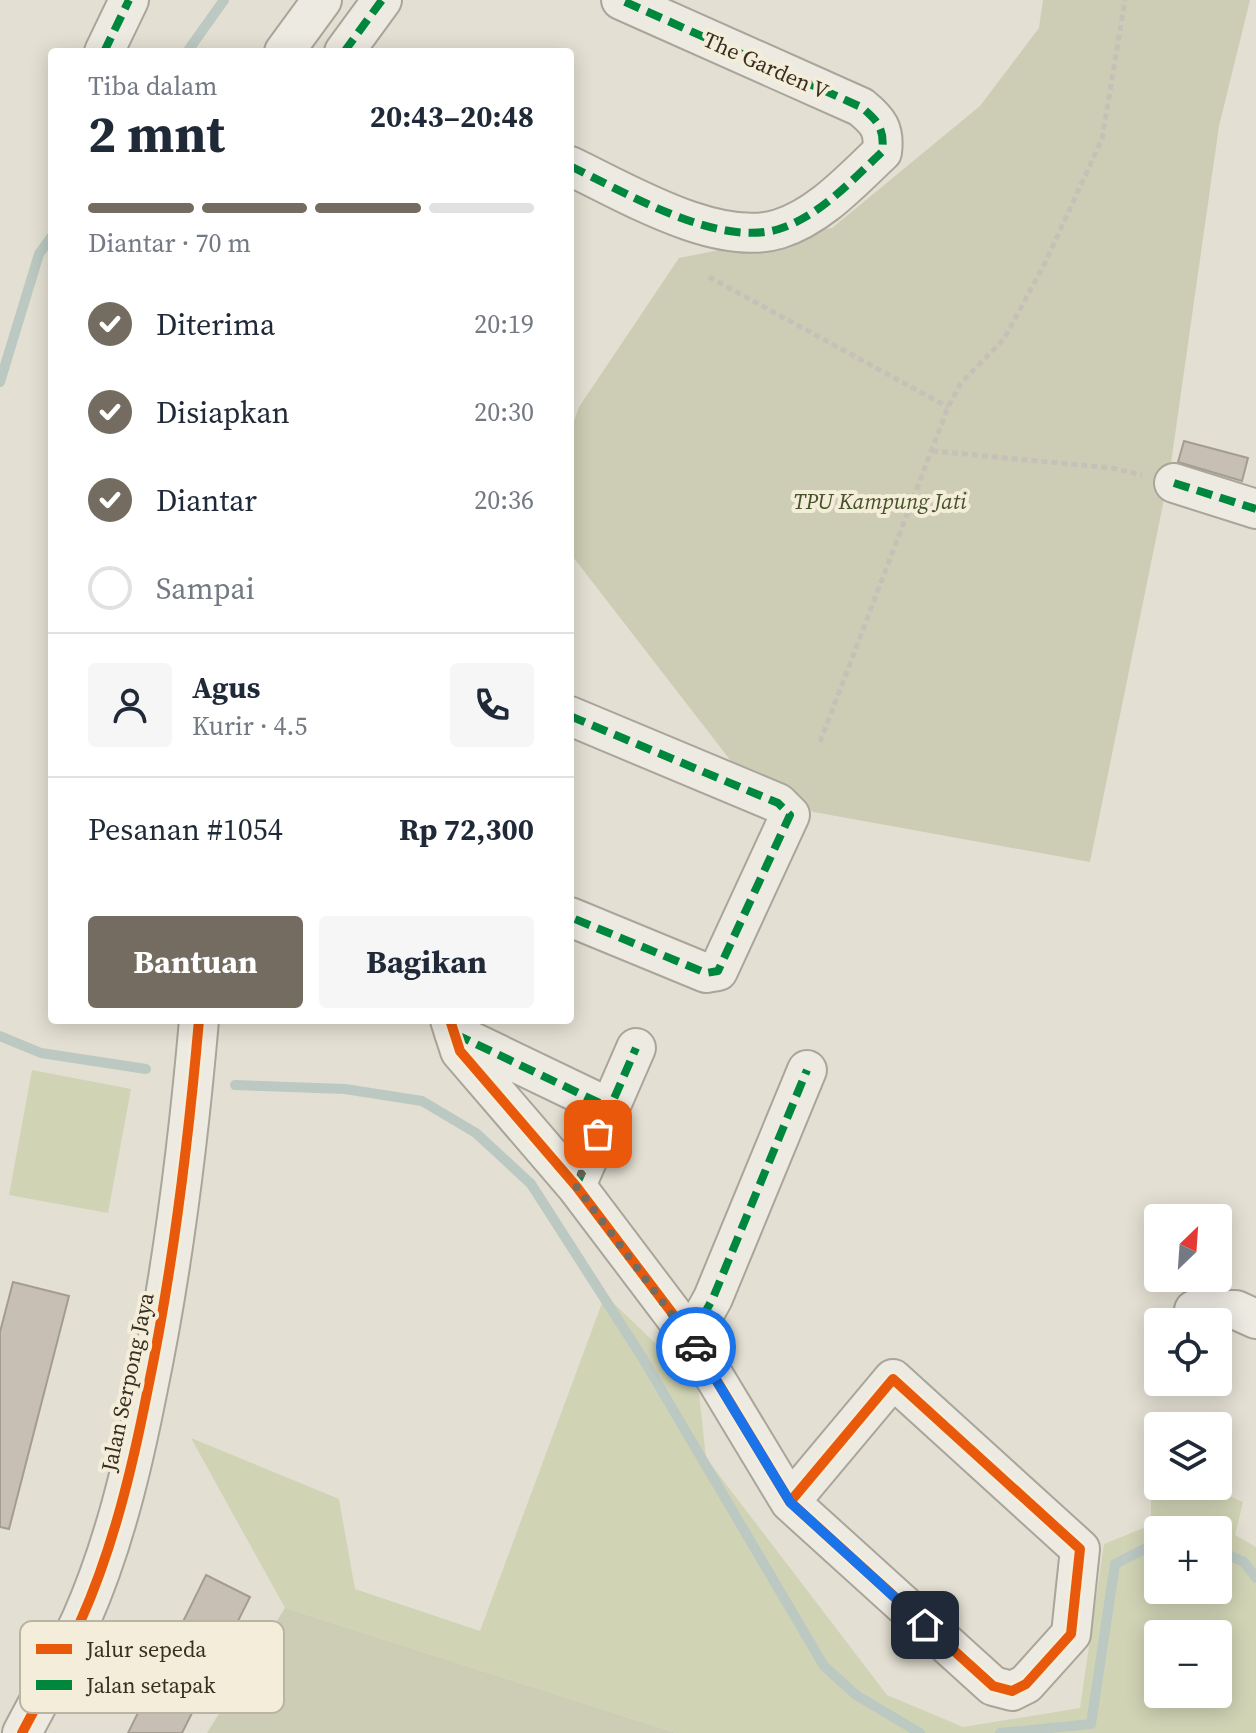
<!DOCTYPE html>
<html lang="id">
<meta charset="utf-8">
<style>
body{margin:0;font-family:"Source Serif 4",serif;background:#f6f6f7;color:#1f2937;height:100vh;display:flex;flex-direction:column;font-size:30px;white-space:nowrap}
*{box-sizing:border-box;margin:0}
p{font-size:26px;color:#747a83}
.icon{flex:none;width:44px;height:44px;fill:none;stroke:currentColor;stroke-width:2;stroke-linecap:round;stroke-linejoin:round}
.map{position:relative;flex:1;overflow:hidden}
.sheet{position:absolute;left:48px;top:48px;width:526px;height:976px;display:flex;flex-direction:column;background:#fff;border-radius:8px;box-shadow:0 4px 20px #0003}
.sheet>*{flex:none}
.needle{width:52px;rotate:25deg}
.fabs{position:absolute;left:1144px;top:1204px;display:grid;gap:16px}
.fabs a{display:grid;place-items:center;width:88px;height:88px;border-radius:8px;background:#fff;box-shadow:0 4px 20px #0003;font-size:40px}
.pin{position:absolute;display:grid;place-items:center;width:68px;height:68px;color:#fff;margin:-34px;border-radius:16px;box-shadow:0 4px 12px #0006}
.courier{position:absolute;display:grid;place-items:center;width:80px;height:80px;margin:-40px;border:6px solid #1a73e8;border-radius:50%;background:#fff;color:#222;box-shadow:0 2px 10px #0007}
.overview em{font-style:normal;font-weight:700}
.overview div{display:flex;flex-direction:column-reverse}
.overview{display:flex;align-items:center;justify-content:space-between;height:136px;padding:0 40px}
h1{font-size:52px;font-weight:700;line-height:60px}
.bar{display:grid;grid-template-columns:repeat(4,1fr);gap:12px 8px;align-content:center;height:96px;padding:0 40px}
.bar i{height:10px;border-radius:6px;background:#e0e1e3}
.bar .active{background:#746c60}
.bar p{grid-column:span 4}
.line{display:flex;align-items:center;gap:20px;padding:0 40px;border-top:2px solid #e0e1e3}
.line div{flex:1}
.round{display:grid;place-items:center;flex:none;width:84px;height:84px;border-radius:8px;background:#f6f6f7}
ol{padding:0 40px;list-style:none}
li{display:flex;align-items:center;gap:24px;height:88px}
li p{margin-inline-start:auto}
li .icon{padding:8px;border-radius:50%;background:#746c60;color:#fff;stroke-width:4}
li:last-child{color:#747a83}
li i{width:44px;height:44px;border:4px solid #e0e1e3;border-radius:50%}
.button{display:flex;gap:16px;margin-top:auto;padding:16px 40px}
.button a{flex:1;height:92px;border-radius:8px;background:#746c60;color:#fff;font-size:32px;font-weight:700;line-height:92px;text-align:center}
.button a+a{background:#f6f6f7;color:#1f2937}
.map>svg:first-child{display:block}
.green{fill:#d1d3b5;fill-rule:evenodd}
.cemetery{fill:#cccdb4}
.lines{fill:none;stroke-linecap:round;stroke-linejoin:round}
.stream{stroke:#bbc9c2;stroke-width:10}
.building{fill:#c7bfb3;stroke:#a49c91;stroke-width:2}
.minor-casing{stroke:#a9a59a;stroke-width:42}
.path{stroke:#c5c1b9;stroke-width:5;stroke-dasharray:6 4;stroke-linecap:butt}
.minor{stroke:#edeae2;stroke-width:38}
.quiet{stroke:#00873e;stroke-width:8;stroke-dasharray:16 8;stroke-linecap:butt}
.cycleway-casing{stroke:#f3edd9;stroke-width:15}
.cycleway{stroke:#e8590c;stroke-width:10}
.done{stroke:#746c60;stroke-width:8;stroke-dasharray:0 14.4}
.route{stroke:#1a73e8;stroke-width:10}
.labels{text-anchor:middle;stroke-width:8;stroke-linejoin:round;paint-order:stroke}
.street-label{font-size:22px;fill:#382e22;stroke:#f3edd9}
.park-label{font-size:22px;font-style:italic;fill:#47532a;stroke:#f3edd9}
.key{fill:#f3edd9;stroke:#bbb4a2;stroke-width:2}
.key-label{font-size:22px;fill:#382e22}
</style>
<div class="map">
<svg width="1256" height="1733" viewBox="0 0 1256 1733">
<rect width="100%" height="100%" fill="#e3dfd2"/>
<path class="green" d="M32,1070L131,1089L108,1213L9,1195Z
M605,1295L698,1384L706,1458L887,1695L963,1727L1080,1708L1104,1544L1151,1525V1462L1158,1465V1486H1206L1243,1502L1235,1535L1256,1547V1733H676L285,1608L191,1438L339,1499L355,1589L480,1631ZM1158,1530H1218V1590H1158ZM1158,1634H1218V1694H1158Z"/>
<path class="cemetery" d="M1043,0H1250L1219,126L1170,470L1090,862L814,812L748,783L570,553V433L579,407L679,258L832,228L980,106L1039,28Z
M285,1608L676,1733H207Z"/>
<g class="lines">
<path class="stream" d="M187,52L224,0
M0,382L39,254L52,236
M0,1036L41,1053L146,1069
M235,1085L345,1089L422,1101L476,1133L531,1184L642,1357L824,1666L856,1695L920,1733
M1218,1550L1244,1562L1256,1578
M1000,1733L1091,1724L1115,1564L1158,1542"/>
</g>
<path class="building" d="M1184,441L1248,458L1242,481L1178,462Z
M13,1282L69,1296L9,1529L0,1527V1332Z
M206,1575L250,1597L182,1733H128Z"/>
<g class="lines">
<defs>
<path id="minor" d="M104,52L129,0
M284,52L322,0
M344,52L382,0
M570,166C625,192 717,248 779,229C820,216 852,180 882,152C885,129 878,121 861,107L621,0
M1174,483L1256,509
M570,716L778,803L790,815L718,971L706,973L570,917
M450,1020L460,1051L576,1186L691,1338L790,1502L993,1686L1012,1691L1026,1684L1071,1634L1080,1549L893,1379L790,1502
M454,1033L610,1108
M576,1186L636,1048
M1194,1310H1236L1256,1319
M691,1338L713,1298L807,1070
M22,1733C42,1695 63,1658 81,1620C113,1548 132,1469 147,1393C173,1269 188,1146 199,1020"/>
</defs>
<use href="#minor" class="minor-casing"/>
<path class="path" d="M709,277L948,407
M932,451L1112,468L1142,475
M820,742L948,407L961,383L1004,339L1045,263L1102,139L1125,0"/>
<use href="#minor" class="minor"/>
<path class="quiet" d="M104,52L129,0
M344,52L382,0
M570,166C625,192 717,248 779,229C820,216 852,180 882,152C885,129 878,121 861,107L621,0
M1174,483L1256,509
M570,716L778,803L790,815L718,971L706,973L570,917
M455,1034L610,1108
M576,1186L636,1048
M691,1338L713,1298L807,1070"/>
<defs>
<path id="cycleway" d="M450,1020L460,1051L576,1186L691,1338L790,1502L993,1686L1012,1691L1026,1684L1071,1634L1080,1549L893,1379L790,1502
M22,1733C42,1695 63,1658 81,1620C113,1548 132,1469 147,1393C173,1269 188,1146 199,1020"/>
</defs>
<use href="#cycleway" class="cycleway-casing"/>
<use href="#cycleway" class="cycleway"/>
</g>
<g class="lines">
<path class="done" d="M598,1134L576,1186L696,1347"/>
<path class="route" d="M696,1347L790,1502L925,1625"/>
</g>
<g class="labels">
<g class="street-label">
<text transform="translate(766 65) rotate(24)" y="8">The Garden V</text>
<text transform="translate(127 1382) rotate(-78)" y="8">Jalan Serpong Jaya</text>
</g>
<g class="park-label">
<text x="880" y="509">TPU Kampung Jati</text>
</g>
</g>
<rect x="20" y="1621" width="264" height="92" rx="12" class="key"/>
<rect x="36" y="1644" width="36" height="10" fill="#e8590c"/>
<rect x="36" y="1680" width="36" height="10" fill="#00873e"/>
<g class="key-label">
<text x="86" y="1657">Jalur sepeda</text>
<text x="86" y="1693">Jalan setapak</text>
</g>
</svg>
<div class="fabs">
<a><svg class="needle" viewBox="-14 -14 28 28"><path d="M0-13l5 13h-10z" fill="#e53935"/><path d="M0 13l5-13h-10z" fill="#747a83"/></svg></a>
<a><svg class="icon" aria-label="locate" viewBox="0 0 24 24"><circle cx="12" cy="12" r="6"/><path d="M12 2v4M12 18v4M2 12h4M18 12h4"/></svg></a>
<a><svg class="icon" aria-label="layers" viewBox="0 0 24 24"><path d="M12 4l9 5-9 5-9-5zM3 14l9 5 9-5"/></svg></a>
<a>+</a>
<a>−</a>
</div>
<div class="pin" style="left:598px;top:1134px;background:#ea580c"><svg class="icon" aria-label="bag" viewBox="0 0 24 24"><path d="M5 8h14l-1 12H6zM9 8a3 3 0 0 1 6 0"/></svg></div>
<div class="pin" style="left:925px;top:1625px;background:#1f2937"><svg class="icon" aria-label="home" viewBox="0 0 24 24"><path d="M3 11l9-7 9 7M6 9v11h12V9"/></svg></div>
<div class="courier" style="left:696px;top:1347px"><svg class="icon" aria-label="car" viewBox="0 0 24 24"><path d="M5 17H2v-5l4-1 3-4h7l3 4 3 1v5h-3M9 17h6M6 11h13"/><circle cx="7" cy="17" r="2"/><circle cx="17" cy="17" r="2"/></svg></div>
<section class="sheet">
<div class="overview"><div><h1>2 mnt</h1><p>Tiba dalam</p></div><em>20:43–20:48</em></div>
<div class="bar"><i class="active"></i><i class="active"></i><i class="active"></i><i></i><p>Diantar · 70 m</p></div>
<ol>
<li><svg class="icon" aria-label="check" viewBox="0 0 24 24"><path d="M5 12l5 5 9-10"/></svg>Diterima<p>20:19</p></li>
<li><svg class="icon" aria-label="check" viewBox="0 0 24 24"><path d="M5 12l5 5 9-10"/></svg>Disiapkan<p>20:30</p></li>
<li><svg class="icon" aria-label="check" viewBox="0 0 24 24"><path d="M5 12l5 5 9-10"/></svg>Diantar<p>20:36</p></li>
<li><i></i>Sampai</li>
</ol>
<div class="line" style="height:144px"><a class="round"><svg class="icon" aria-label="person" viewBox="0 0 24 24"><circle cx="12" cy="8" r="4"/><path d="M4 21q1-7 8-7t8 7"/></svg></a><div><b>Agus</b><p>Kurir · 4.5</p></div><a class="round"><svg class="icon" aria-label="phone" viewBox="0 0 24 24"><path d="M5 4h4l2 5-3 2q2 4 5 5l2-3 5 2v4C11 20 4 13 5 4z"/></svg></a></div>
<div class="line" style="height:104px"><div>Pesanan #1054</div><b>Rp 72,300</b></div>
<div class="button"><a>Bantuan</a><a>Bagikan</a></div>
</section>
</div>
